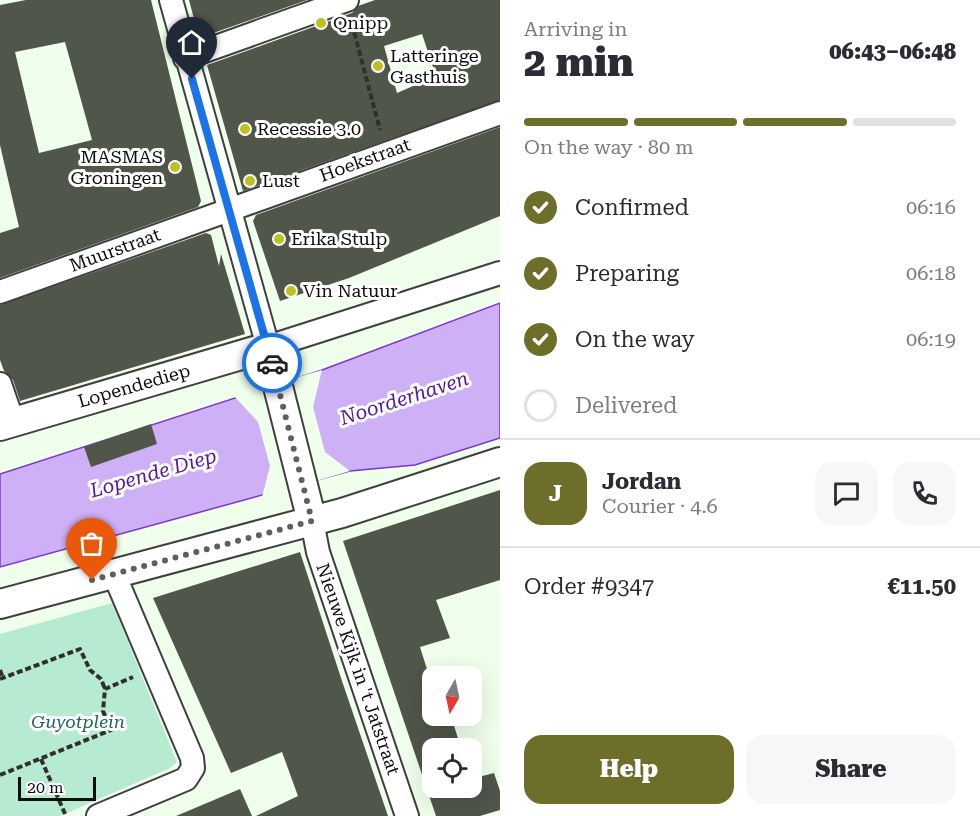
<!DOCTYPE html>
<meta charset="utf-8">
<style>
body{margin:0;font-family:"Roboto Serif",serif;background:#f7f7f7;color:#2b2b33;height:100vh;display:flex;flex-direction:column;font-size:22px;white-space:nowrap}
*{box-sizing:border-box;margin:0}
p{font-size:20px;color:#7c7c81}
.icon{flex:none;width:33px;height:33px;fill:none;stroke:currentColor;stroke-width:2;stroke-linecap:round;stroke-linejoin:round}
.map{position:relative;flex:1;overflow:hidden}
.drawer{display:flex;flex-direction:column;background:#fff;width:480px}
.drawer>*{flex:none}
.needle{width:39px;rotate:189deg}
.fabs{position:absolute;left:422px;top:666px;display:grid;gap:12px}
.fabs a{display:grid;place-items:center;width:60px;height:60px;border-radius:12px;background:#fff;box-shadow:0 6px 24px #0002;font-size:30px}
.scale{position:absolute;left:18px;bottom:15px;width:78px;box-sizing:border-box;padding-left:6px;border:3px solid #0d0d0d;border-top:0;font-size:16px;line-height:21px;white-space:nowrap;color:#0d0d0d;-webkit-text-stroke:4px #fff;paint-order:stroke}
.pin{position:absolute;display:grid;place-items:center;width:51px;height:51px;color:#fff;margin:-62px -26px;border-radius:50% 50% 50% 0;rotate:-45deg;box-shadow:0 0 6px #0007}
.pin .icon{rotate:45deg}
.courier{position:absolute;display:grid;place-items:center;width:60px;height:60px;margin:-30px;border:4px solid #1a73e8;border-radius:50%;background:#fff;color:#222;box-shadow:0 2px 8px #0007}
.summary em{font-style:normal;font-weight:800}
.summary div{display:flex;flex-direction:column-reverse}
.summary{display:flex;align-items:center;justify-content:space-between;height:102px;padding:0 24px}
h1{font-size:39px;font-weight:800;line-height:45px}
.bar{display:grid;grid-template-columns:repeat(4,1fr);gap:9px 6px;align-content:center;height:72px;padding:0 24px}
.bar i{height:8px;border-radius:4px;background:#e1e1e2}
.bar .active{background:#6e6e2b}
.bar p{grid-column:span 4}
.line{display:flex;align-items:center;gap:15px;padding:0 24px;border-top:2px solid #e1e1e2}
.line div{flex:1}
.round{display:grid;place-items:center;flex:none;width:63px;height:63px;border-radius:18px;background:#f7f7f7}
ol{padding:0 24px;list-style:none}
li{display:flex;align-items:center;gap:18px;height:66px}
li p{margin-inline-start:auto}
li .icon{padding:6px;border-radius:50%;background:#6e6e2b;color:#fff;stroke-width:4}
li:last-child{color:#7c7c81}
li i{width:33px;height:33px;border:3px solid #e1e1e2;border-radius:50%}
.button{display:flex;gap:12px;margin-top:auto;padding:12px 24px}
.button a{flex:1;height:69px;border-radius:18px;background:#6e6e2b;color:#fff;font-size:24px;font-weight:800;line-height:69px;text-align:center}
.button a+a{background:#f7f7f7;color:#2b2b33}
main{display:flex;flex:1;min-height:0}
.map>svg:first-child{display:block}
.green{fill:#b6ead1}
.water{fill:#ceb0f7;stroke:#7b36d0;stroke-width:1.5}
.pier{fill:#efffec}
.building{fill:#505649;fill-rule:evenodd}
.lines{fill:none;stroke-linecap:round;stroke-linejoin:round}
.minor-casing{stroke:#404040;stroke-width:26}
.tertiary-casing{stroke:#404040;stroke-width:32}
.path{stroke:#2f2f2f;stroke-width:4;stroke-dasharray:6 3;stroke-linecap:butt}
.minor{stroke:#fff;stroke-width:22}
.tertiary{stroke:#fff;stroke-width:28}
.done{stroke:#5c625b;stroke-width:6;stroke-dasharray:0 10.8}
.route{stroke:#1a73e8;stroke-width:8}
.poi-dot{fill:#bfc022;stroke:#fff;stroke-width:2}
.labels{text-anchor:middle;stroke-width:6;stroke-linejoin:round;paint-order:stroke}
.poi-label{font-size:18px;fill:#0d0d0d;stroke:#fff;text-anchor:start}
.street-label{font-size:18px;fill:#0d0d0d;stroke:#fff}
.park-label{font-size:18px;font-style:italic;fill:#1c665a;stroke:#fff}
.water-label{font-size:20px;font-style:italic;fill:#5814a1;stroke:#fff}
</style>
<main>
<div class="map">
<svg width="500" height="816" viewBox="0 0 500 816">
<rect width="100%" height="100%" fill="#efffec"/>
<path class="green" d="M112,603L177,762L170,768L60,816H0V634Z"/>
<path class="water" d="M500,303V438L415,465L350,471L0,567V474L322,370Z"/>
<path class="pier" d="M322,370L313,407L325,452L350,471L262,497L270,466L258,422L234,396Z"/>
<path class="building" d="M26,0H151L201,201L198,207L0,278V233L19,227L0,145V5ZM65,42L92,140L39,153L15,52Z
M189,0H307L199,38Z
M375,0H500V100L243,191L207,65L352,13L358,6ZM422,34L436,76L397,93L384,46Z
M500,127V216L349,278L280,301L253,221L256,215Z
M206,233L211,235L219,266L221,254L245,334L20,401L13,380L4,371L0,360V305Z
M151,424L157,444L91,467L84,447Z
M500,490V580L436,600L450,638L420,647L432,685V716H451L461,748H432V788H471V779L494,773L500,791V810L480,816H436L343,541Z
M300,552L342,681L388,816H256L298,796L282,752L231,773L153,598Z
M240,789L252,816H176Z"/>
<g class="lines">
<defs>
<path id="minor" d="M171,0L268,347L500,273
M185,58L347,0
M0,292L500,113
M0,384L13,422
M312,521L318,552L407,816
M98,816L186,779L193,768L192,758L114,574"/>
<path id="tertiary" d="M0,426L268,347L312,521
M0,604L342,513L500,462"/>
</defs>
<use href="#minor" class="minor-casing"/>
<use href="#tertiary" class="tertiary-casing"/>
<path class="path" d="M352,24L380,130
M0,670L3,678
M0,679L80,649L90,670L101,679L105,689
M41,759L66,816
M0,775L111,730L103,711L105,689L133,677"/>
<use href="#minor" class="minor"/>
<use href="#tertiary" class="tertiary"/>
</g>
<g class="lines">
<path class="done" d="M92,580L312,521L272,363"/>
<path class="route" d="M192,79L272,363"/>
</g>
<g class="poi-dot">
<circle cx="321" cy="23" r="6"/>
<circle cx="378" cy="66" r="6"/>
<circle cx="245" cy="129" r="6"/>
<circle cx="175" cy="167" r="6"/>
<circle cx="250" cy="181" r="6"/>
<circle cx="279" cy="239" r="6"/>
<circle cx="291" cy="291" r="6"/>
</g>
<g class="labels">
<g class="poi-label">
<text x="333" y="29">Qnipp</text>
<text x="390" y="62">Latteringe<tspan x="390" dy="21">Gasthuis</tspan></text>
<text x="257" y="135">Recessie 3.0</text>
<text x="163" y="163" text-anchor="end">MASMAS<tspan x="163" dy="21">Groningen</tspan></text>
<text x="262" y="187">Lust</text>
<text x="291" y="245">Erika Stulp</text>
<text x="303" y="297">Vin Natuur</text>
</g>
<g class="street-label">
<text transform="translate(365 160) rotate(-20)" y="6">Hoekstraat</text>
<text transform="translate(115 250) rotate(-20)" y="6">Muurstraat</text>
<text transform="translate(134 386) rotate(-16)" y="6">Lopendediep</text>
<text transform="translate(358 669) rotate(71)" y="6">Nieuwe Kijk in 't Jatstraat</text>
</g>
<g class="park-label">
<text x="78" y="728">Guyotplein</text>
</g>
<g class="water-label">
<text transform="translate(404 398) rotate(-18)" y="7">Noorderhaven</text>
<text transform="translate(153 473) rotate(-16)" y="7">Lopende Diep</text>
</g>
</g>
</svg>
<div class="fabs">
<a><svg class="needle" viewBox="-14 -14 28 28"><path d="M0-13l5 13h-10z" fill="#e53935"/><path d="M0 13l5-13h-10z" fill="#7c7c81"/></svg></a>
<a><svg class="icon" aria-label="locate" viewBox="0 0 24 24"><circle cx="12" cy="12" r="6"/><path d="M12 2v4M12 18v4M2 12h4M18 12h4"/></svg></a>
</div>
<div class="scale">20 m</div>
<div class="pin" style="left:92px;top:580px;background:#ea580c"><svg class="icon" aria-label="bag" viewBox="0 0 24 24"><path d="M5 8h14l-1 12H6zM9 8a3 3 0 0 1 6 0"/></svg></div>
<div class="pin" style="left:192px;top:79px;background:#1f2937"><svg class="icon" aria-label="home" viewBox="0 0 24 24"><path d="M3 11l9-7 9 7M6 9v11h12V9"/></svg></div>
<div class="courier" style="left:272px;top:363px"><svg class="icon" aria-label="car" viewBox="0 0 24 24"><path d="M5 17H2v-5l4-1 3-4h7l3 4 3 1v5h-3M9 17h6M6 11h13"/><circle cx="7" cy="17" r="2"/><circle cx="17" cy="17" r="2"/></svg></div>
</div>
<section class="drawer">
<div class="summary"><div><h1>2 min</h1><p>Arriving in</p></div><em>06:43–06:48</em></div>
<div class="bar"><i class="active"></i><i class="active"></i><i class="active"></i><i></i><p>On the way · 80 m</p></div>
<ol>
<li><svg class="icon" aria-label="check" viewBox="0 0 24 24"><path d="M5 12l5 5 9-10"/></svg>Confirmed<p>06:16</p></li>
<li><svg class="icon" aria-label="check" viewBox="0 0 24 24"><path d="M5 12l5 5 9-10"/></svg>Preparing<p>06:18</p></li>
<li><svg class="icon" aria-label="check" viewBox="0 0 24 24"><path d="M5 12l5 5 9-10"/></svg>On the way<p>06:19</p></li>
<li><i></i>Delivered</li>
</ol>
<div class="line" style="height:108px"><b class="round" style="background:#6e6e2b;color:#fff">J</b><div><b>Jordan</b><p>Courier · 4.6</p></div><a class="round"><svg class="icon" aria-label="chat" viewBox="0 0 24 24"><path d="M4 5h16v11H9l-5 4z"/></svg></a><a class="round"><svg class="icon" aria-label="phone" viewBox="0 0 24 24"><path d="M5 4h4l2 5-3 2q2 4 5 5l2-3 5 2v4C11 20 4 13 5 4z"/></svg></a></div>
<div class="line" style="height:78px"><div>Order #9347</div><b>€11.50</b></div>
<div class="button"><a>Help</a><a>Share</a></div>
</section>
</main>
